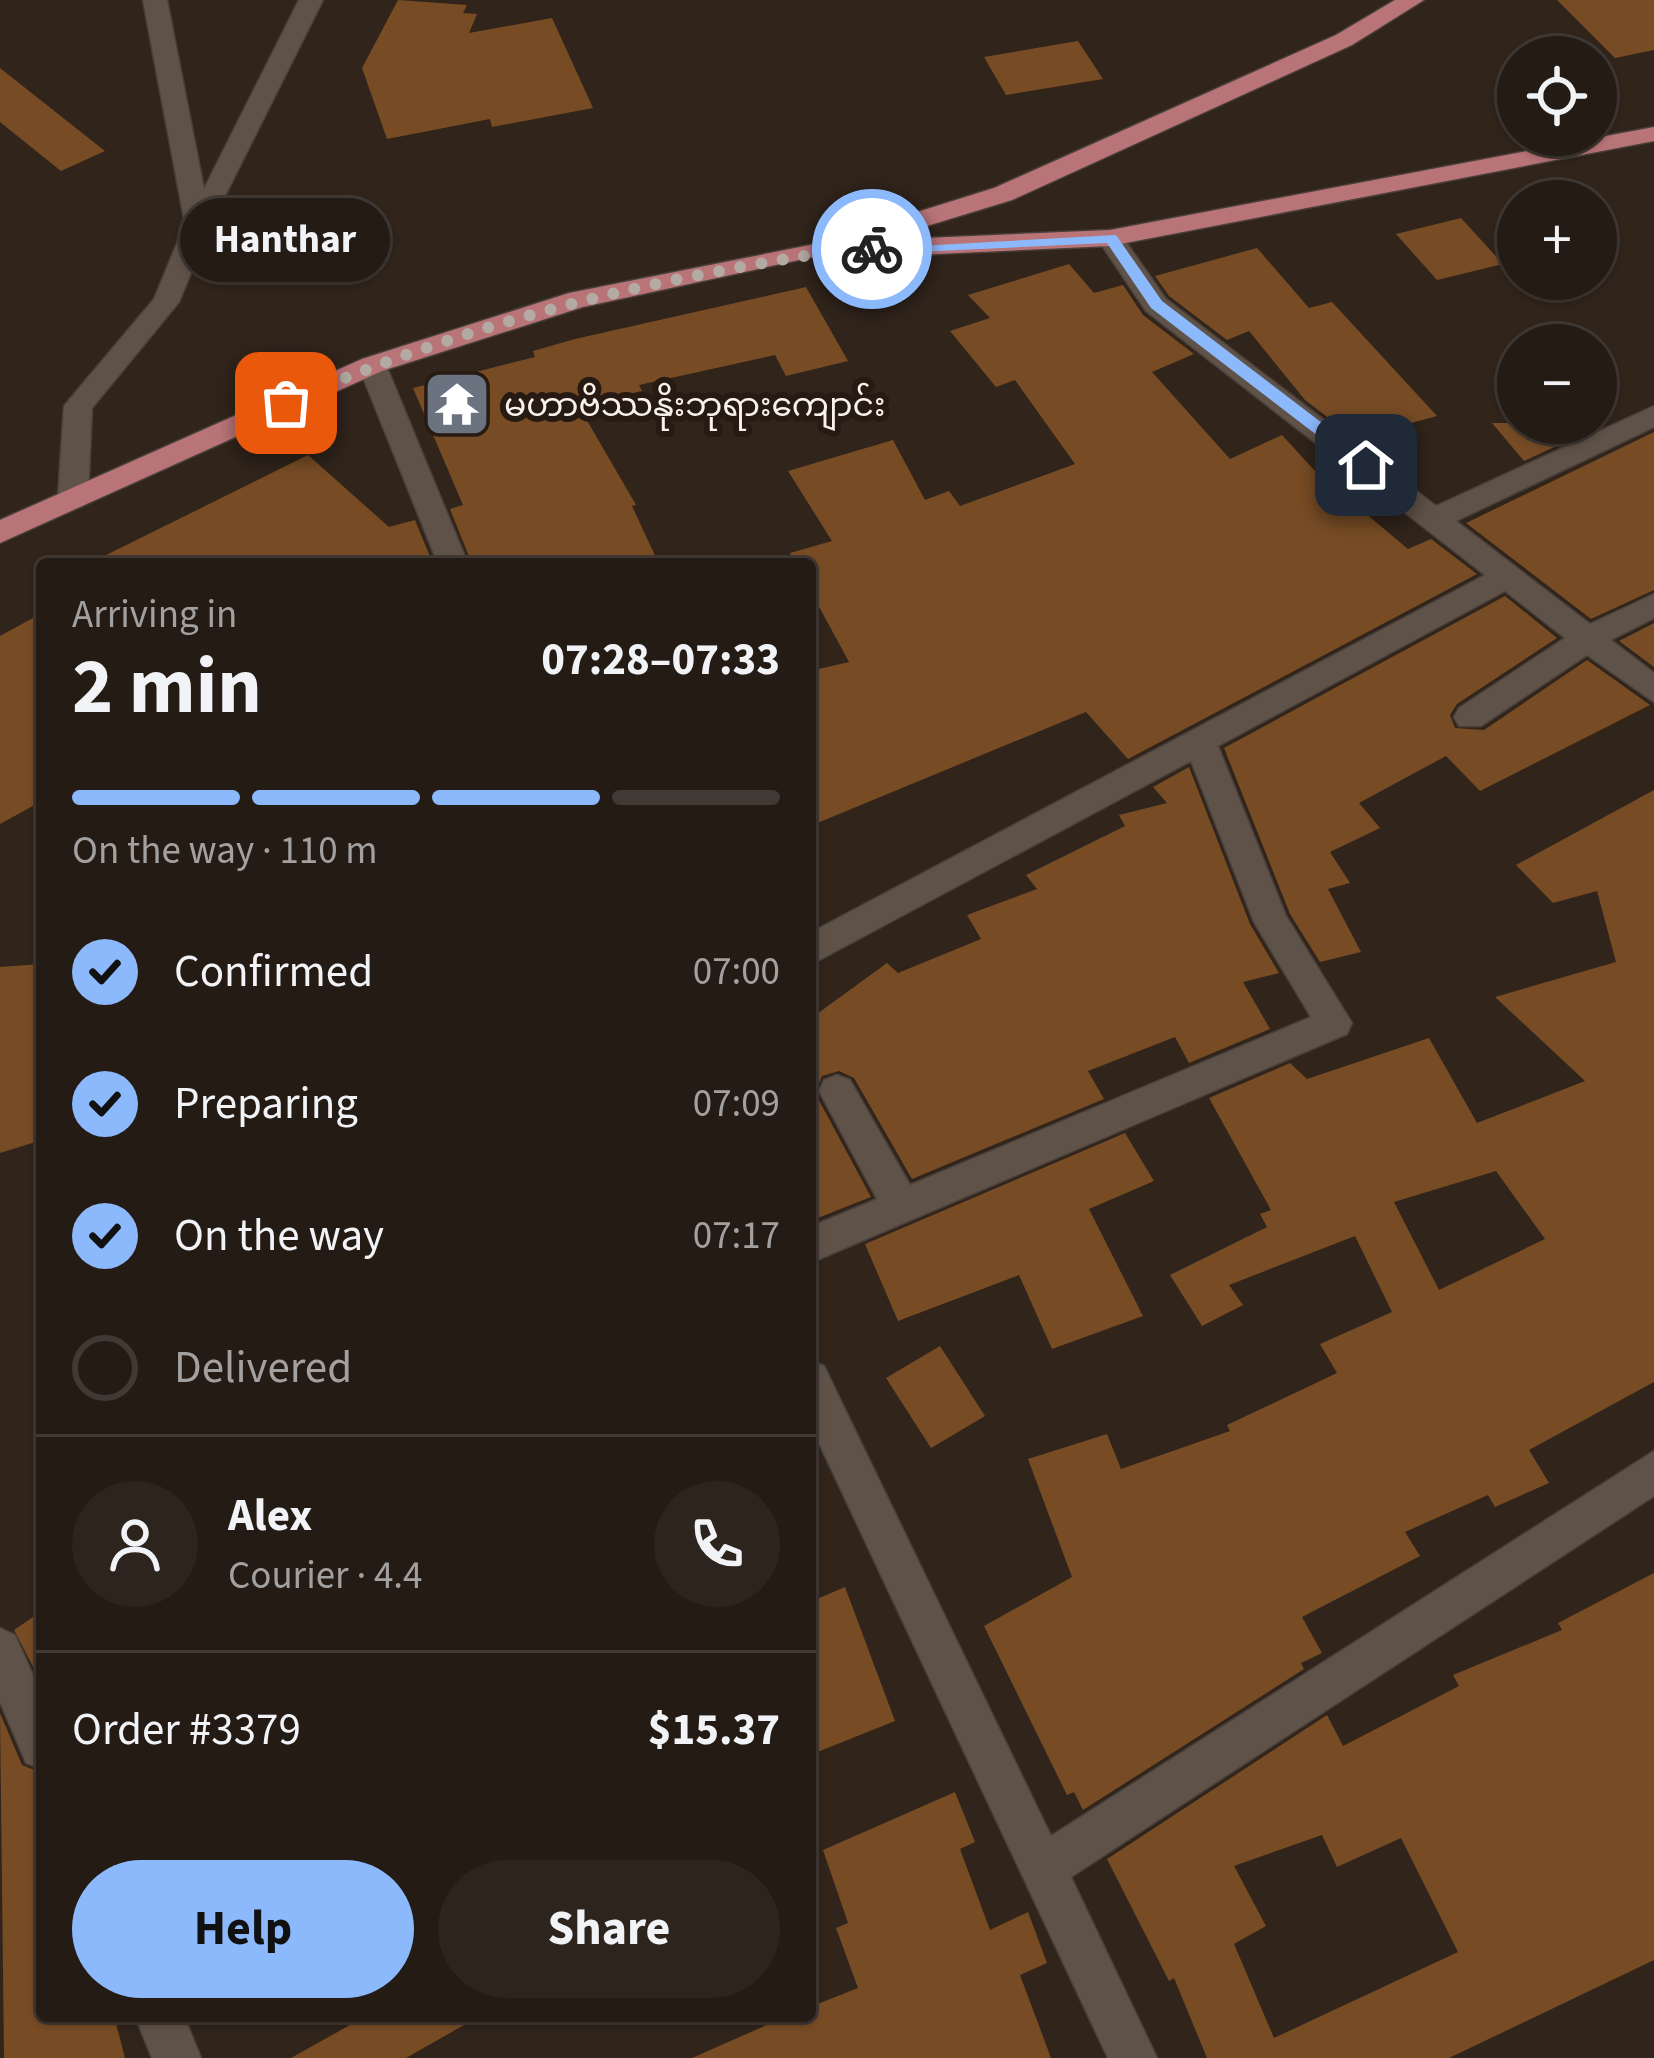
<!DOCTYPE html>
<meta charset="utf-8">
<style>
body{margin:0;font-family:"Source Sans 3","Noto Sans Myanmar",sans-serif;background:#2c241d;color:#f1f3f6;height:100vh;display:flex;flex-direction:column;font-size:45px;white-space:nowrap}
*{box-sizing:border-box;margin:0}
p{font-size:39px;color:#a3a1a0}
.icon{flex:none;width:66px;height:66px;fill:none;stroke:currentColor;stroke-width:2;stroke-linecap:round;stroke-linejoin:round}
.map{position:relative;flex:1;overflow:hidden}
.side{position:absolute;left:36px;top:558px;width:780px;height:1464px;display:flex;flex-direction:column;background:#241b14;border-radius:12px;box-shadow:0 3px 9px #0004,0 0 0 3px #413934}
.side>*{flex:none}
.tools{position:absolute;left:1497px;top:36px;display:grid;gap:24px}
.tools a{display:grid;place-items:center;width:120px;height:120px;border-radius:50%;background:#241b14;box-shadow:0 3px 9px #0004,0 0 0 3px #413934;font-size:60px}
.pin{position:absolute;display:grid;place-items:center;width:102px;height:102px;color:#fff;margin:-51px;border-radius:24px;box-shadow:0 6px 18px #0006}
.courier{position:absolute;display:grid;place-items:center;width:120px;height:120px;margin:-60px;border:9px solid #8cb9fc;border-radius:50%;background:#fff;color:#222;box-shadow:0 3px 15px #0007}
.bubble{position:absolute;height:84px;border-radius:42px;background:#241b14;box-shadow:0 3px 9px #0004,0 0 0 3px #413934;font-size:39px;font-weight:700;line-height:84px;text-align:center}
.head em{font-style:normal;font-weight:700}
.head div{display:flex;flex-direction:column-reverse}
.head{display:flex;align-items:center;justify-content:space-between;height:204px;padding:0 36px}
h1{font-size:78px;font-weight:700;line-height:90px}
.bar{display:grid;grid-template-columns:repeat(4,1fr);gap:18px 12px;align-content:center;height:144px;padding:0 36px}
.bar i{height:15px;border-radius:9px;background:#413934}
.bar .active{background:#8cb9fc}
.bar p{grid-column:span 4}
.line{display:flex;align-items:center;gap:30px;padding:0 36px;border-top:3px solid #413934}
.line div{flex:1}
.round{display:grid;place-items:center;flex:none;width:126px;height:126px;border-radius:63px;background:#2c241d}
ol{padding:0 36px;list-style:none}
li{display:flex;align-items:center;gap:36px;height:132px}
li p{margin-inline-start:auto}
li .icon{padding:12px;border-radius:50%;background:#8cb9fc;color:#111;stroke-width:4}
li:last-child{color:#a3a1a0}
li i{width:66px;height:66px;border:6px solid #413934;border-radius:50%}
.action{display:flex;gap:24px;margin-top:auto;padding:24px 36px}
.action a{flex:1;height:138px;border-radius:72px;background:#8cb9fc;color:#111;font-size:48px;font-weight:700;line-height:138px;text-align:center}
.action a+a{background:#2c241d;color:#f1f3f6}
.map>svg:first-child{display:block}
.building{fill:#774c25;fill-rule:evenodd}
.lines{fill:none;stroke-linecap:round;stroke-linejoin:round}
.minor-casing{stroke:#493f39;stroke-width:3}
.major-casing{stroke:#493f39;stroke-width:3}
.minor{fill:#5f5248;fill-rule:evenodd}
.major{fill:#b97478;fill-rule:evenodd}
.route{fill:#8cb9fc}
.done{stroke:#b3aaa3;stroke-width:12;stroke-dasharray:0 21.6}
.labels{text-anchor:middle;stroke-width:12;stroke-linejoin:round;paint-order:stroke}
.far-poi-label{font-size:33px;fill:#faf2ec;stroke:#261a12;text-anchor:start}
</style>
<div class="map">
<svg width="1654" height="2058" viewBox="0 0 1654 2058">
<rect width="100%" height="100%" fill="#30241b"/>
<path class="building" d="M398,0L467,5L463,13L477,14L469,33L552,18L593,108L492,127L490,119L387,139L362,68Z
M1557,0H1654V50L1615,58Z
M1078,41L1103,79L1006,95L984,57Z
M0,68L105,151L61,171L0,122Z
M1461,218L1503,264L1437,280L1396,234Z
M1257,248L1309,308L1332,302L1437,416L1355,438L1305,400L1249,331L1227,340L1169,296L1155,276Z
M1069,264L1094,293L1123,285L1143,315L1194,354L1152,372L1230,459L1282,435L1315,471L1408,549L1431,539L1477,574L1128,759L1086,712L810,826V671L849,662L810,590V564H796L790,553L832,541L788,471L893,440L925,500L949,491L960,506L1075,464L1015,380L996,387L950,331L990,318L968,295Z
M806,287L848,361L786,376L775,355L639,385L642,391L578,405L636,505L632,506L659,564H472L450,509L463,505L413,388L535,357L533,351L575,339Z
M1492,423H1579L1587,432L1524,461Z
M1654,432V590L1591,619L1466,523Z
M308,455L389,527L415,520L433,564H88Z
M1505,596L1557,638L1457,704L1450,715L1455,728L1484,730L1587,660L1650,705L1480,791L1446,756L1359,803L1380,828L1330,852L1350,883L1328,889L1361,952L1320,962L1290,914L1224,748Z
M42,613V801L0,824V636Z
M1654,623V667L1619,641Z
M1189,767L1250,924L1279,973L1243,982L1270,1029L1189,1063L1175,1037L1088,1071L1104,1099L912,1179L854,1078L839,1071L822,1076L815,1093L871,1197L810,1221V1019L887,963L898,973L981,939L967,915L1037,889L1026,875L1125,826L1119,815L1167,803L1153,787Z
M1654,790V1382L1529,1450L1549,1483L1495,1507L1488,1495L1405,1532L1420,1556L1302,1617L1322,1653L1301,1663L1304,1669L1083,1810L1074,1792L1067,1795L984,1626L1072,1577L1028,1459L1107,1434L1121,1469L1230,1431L1227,1425L1337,1373L1320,1344L1392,1312L1355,1236L1229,1285L1243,1305L1202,1326L1170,1275L1267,1227L1260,1214L1271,1210L1209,1098L1290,1063L1307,1079L1429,1038L1477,1123L1585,1081L1495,997L1616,962L1597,891L1553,903L1516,865ZM1496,1171L1545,1239L1439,1290L1394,1202Z
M42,964V1140L0,1153V967Z
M1125,1133L1154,1181L1089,1209L1143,1316L1052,1349L1019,1275L898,1321L865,1244Z
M940,1346L985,1416L931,1448L886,1378Z
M1654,1573V1960L1449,2058H1207L1174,1978L1169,1981L1107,1859L1327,1715L1343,1746L1459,1686L1453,1675L1562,1630L1558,1623ZM1322,1835L1337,1867L1401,1838L1458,1952L1274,2038L1234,1944L1266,1926L1234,1866Z
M845,1587L895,1721L810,1755V1602Z
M42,1611V1684L14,1630Z
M0,1713L22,1765L42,1773V2016H114L125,2058H4Z
M955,1792L975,1842L960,1849L990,1930L1028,1912L1047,1963L1020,1975L1051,2058H692L787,2016H810V2007L858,1988L836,1928L848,1923L823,1850Z
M366,2016H480L406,2058H291Z"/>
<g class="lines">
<defs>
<path id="minor" d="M143,0H167L204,189L299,0H323L211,224L179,302L92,408L88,497L73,507L58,497L64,406L154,299L185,224Z
M1110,230L1119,232L1166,299L1436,506L1654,406V427L1456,521L1590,624L1654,594V618L1611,640L1654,673V702L1587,655L1481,726H1459L1454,717L1459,708L1565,638L1505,591L1218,746L1286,916L1352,1023L1347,1034L810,1263V1227L877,1199L819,1091L824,1080L837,1075L850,1080L910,1185L1311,1017L1254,922L1191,761L810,965V933L1485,575L1146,311L1097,238Z
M372,356L386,365L468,564H438L358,365Z
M810,1361L824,1366L1051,1836L1654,1451V1496L1071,1877L1157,2058H1108L810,1424Z
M0,1628L15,1635L42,1695V1769L26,1763L0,1702Z
M135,2016H184L201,2058H152Z"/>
<path id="major" d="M1395,0H1424L1352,45L1012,200L881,240L1110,230L1654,127V141L1110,246L871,257L859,247L583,307L382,371L0,543V520L362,359L569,293L815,244L994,188L1336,35Z"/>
</defs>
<use href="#minor" class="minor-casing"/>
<use href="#major" class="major-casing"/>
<use href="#minor" class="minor"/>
<use href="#major" class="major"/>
</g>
<path class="route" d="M1116,235L1162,301L1372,461V469H1361L1151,308L1107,243L872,254L864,249Z"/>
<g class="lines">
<path class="done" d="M286,403C419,344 556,303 699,275C757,264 813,252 872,249"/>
</g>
<defs>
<symbol id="temple-square" viewBox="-11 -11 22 22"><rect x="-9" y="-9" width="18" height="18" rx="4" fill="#6b7280" stroke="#261a12"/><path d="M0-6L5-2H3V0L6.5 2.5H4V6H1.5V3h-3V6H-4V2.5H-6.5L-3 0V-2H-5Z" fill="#fff"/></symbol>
</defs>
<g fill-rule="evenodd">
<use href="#temple-square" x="419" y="366" width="76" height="76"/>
</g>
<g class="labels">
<g class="far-poi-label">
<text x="504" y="416">မဟာဗိဿနိုးဘုရားကျောင်း</text>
</g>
</g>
</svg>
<div class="tools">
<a><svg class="icon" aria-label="locate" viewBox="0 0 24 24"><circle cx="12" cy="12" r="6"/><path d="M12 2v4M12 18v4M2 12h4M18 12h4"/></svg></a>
<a>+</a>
<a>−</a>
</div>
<div class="pin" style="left:286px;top:403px;background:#ea580c"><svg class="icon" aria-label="bag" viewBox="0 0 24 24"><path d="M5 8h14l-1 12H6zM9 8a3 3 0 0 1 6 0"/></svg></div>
<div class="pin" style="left:1366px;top:465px;background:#1f2937"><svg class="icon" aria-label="home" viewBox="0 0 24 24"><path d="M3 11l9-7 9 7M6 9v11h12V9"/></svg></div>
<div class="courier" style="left:872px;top:249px"><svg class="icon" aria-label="bike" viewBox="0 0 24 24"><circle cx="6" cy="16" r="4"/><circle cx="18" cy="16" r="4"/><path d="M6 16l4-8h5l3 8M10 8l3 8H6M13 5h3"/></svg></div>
<div class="bubble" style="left:180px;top:198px;width:210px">Hanthar</div>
<section class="side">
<div class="head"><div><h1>2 min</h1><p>Arriving in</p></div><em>07:28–07:33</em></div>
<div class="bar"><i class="active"></i><i class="active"></i><i class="active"></i><i></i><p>On the way · 110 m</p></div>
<ol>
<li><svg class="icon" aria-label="check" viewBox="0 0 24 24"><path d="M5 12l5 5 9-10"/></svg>Confirmed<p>07:00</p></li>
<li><svg class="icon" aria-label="check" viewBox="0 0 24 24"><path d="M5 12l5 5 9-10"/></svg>Preparing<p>07:09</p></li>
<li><svg class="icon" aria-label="check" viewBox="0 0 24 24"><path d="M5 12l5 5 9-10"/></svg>On the way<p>07:17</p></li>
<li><i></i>Delivered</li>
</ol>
<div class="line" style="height:216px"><a class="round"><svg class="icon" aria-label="person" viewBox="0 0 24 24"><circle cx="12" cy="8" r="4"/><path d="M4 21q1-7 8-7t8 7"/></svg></a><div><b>Alex</b><p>Courier · 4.4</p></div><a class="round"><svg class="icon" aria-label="phone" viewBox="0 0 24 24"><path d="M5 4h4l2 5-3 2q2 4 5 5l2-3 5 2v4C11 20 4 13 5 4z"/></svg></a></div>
<div class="line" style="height:156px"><div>Order #3379</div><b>$15.37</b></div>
<div class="action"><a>Help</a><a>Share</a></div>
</section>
</div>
